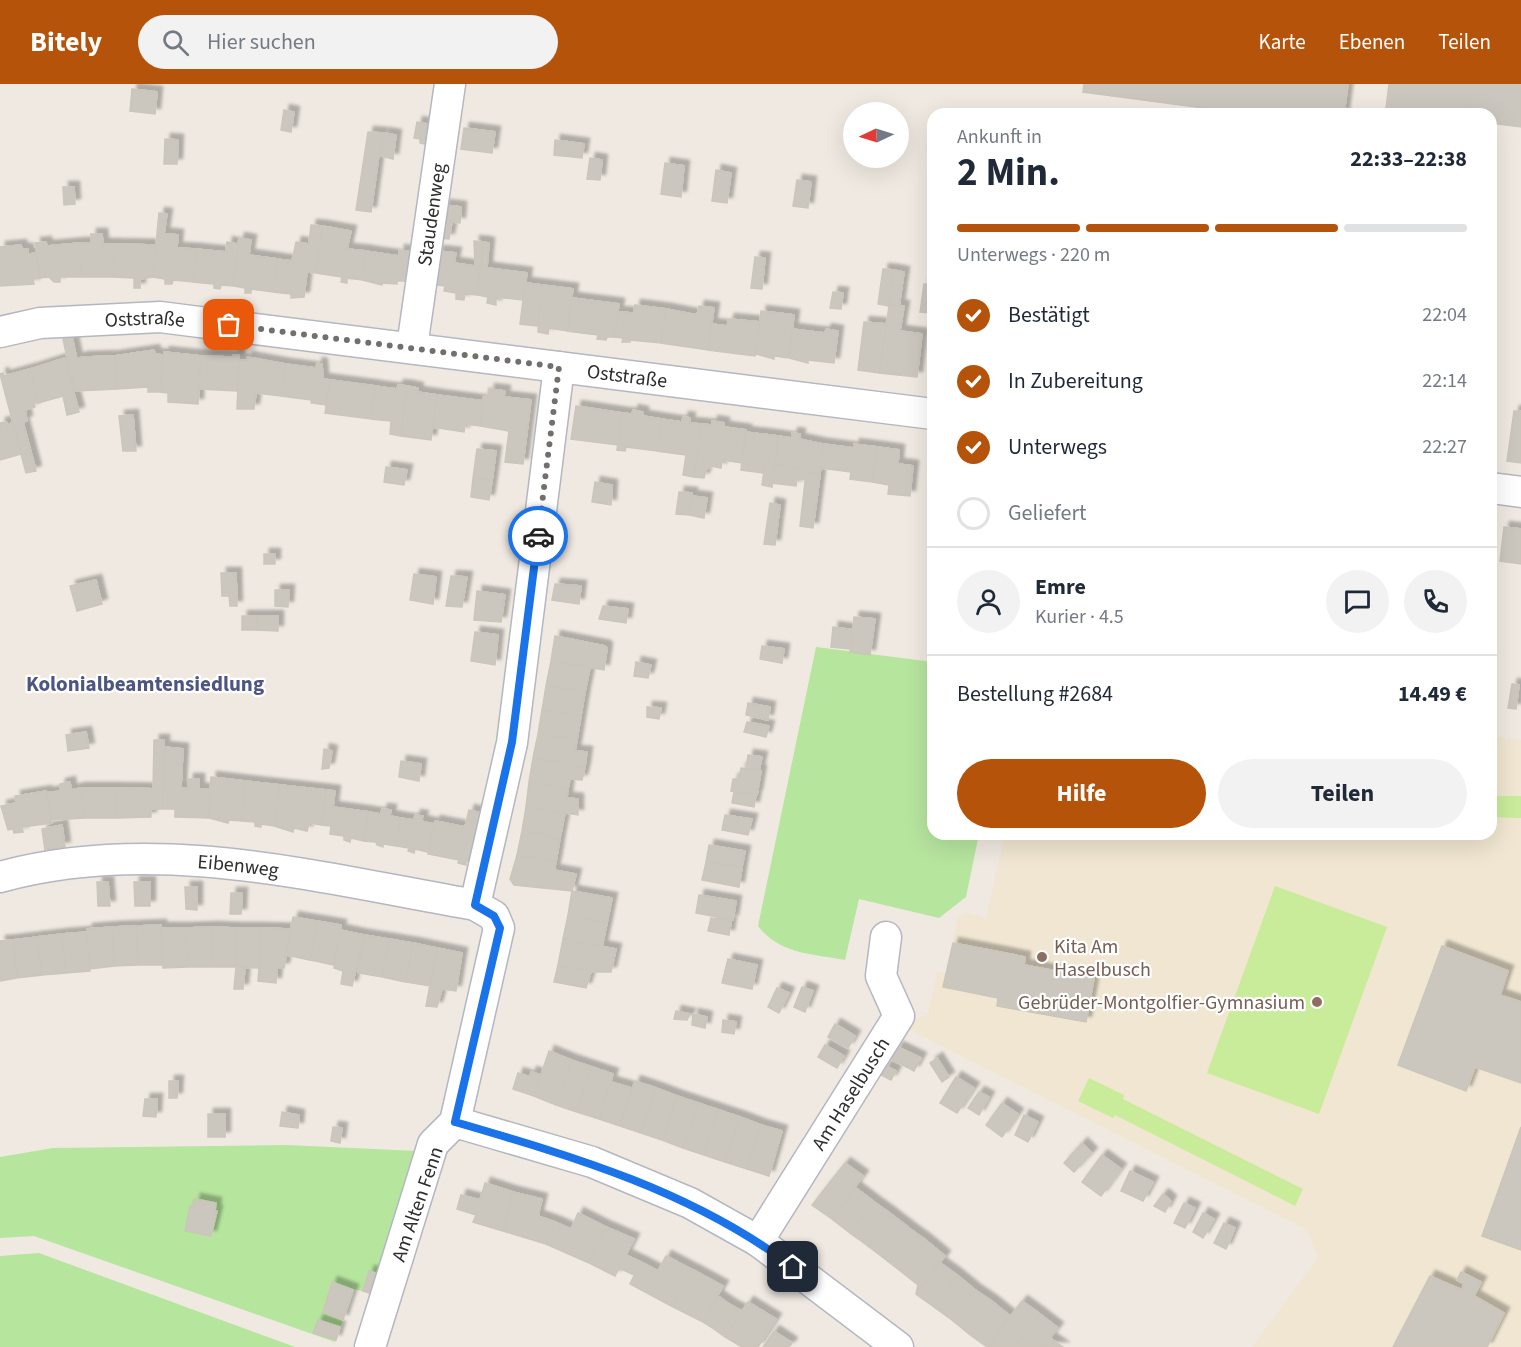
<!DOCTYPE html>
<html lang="de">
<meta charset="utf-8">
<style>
body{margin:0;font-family:"Source Sans 3",sans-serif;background:#f2f2f3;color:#1f2937;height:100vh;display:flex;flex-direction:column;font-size:22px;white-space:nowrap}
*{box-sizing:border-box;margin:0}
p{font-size:20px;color:#747a83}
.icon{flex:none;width:33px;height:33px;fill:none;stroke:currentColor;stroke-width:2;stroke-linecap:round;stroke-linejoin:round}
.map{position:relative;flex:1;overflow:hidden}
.side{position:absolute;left:927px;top:24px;width:570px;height:732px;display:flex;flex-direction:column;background:#fff;border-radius:18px;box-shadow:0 6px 24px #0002}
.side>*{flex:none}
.needle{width:39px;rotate:266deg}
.tools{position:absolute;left:843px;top:18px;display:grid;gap:12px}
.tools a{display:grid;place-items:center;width:66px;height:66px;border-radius:50%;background:#fff;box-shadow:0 6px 24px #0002;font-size:30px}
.pin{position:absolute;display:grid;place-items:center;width:51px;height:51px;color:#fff;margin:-26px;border-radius:12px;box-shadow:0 3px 9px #0006}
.courier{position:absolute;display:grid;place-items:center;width:60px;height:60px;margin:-30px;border:4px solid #1a73e8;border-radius:50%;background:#fff;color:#222;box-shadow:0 2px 8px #0007}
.summary em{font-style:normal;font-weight:700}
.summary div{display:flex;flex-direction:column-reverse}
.summary{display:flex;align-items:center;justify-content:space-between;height:102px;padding:0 30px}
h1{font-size:39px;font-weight:700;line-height:45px}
.bar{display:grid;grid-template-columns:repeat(4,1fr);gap:9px 6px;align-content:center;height:72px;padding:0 30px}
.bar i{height:8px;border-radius:4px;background:#e0e1e3}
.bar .current{background:#b45309}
.bar p{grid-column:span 4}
.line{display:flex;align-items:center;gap:15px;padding:0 30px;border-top:2px solid #e0e1e3}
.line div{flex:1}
.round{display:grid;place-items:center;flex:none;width:63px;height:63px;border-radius:32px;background:#f2f2f3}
ol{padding:0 30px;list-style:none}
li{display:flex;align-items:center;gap:18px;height:66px}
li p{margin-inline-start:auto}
li .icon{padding:6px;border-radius:50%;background:#b45309;color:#fff;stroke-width:4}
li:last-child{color:#747a83}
li i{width:33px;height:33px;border:3px solid #e0e1e3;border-radius:50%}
.button{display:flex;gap:12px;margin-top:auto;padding:12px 30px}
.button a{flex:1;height:69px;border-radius:36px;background:#b45309;color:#fff;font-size:24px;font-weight:700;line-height:69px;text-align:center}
.button a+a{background:#f2f2f3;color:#1f2937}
header{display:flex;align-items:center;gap:36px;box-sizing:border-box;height:84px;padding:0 30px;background:#b45309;color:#fff}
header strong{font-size:28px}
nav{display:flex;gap:33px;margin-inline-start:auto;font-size:21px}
.search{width:420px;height:54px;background:#f2f2f3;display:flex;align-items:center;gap:15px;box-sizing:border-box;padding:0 21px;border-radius:33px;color:#747a83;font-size:22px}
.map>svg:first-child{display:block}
.education{fill:#f0e6d1}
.green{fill:#b6e59e}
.pitch{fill:#c9ec9a}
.building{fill:#cbc7bf;stroke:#cbc5ba;stroke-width:1.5;filter:url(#shadow)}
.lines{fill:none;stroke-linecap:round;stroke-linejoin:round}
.minor-casing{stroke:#b4b7c1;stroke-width:33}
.minor{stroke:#fff;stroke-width:30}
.done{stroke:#726f6d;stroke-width:6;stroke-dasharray:0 10.8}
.route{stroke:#1a73e8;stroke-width:8}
.education-dot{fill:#8d6e63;stroke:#fff;stroke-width:2}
.labels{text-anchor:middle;stroke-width:4.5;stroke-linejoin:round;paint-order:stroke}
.street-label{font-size:20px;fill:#2e2e2e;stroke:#fff}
.education-label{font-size:20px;fill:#785e54;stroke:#fff;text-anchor:start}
.neighbourhood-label{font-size:21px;font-weight:bold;fill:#4d5680;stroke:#fff}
</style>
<header>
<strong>Bitely</strong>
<div class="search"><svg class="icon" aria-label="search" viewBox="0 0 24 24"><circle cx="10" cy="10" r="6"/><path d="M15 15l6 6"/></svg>Hier suchen</div>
<nav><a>Karte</a><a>Ebenen</a><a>Teilen</a></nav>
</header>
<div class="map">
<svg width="1521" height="1263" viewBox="0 0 1521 1263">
<defs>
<filter id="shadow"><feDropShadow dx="5.5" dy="-5.5" stdDeviation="1.5" flood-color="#0004"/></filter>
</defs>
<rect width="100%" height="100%" fill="#efe9e1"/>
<path class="education" d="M1491,652L1521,656V1263H1252L1318,1174L1308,1146L906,944L911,937L928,930L937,888L946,889L958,833L966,828L986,834L1005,750H1491Z"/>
<path class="green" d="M816,563L933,578V750H979L966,813L939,834L859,815L845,876C812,870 779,870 758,842Z
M286,1061L418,1067L376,1211L354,1205L335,1258L34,1152L0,1154V1073L53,1064Z
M39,1169L295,1263H0V1172Z"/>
<path class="pitch" d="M1491,712H1521V734L1491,733Z
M1275,802L1387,843L1319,1030L1207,989Z
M1089,994L1124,1011L1123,1015L1303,1105L1295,1122L1115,1031L1113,1034L1078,1017Z"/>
<path class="building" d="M1084,0H1348L1344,30H1249L1083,8Z
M1389,0H1521V43L1491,39V30H1418L1386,25Z
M132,5L157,8L155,30L130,27Z
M284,26L294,28L291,48L281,46Z
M417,38L428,40L425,60L420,59V55L414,54Z
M464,44L495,48L492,69L461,65Z
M368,48L382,49L371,128L356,126Z
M384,49L396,51L393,75L381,72Z
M165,55L178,56L177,80H164Z
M555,56L584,60L582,74L554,71Z
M590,74L602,76L600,96L587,95Z
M665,79L684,82L681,113L661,110Z
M716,86L731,89L727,119L712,117Z
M797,96L811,98L808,124L793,122Z
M63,103H74L75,120L64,121Z
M444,121L461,123L460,139L452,138L449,155L440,154Z
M159,129L167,130L164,150L157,149Z
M311,141L322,142L316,189L307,188L304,213L291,214V210L273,208L277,175L292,177L296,158L309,160Z
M322,142L351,147L347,165L366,167L362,196L347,194V199L341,198L342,193L316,189Z
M157,149L178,151L177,164L196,165L193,198L173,196L172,200H165V195L153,193Z
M91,150H102L103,160H115L113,193H81L79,159H91Z
M239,154L251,156L249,171L277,175L273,208L251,205V209H245V204L233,202Z
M474,157L484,158L481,183L475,181Z
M46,158L47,162L79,159L81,193H60V198H54L49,193L40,194L35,159Z
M227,158L238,160L233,202L221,201L220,205L214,204V200L193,198L196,165L226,168Z
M484,158L489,159L487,183H481Z
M115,160L156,161L153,193L140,195V204H134V194L113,193Z
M21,161L22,165H28V170L37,169L40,194L33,195L34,200L0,202V163Z
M399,166L411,168L409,197H397V200L382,199V201L362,196L366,167L399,172Z
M438,167L456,169L454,179L481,183L477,211L465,210L464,216L456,215V209L444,207L445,202L431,200Z
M755,173L765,174L762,205L751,204Z
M481,183L527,189L523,216L496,213V221L487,219L488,213L477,211Z
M883,185L893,186L889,222L878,220Z
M893,186L904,188L899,223L889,222Z
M526,199L573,205L567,247L549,244L548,250L538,248L540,219L523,216Z
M924,200L933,201V229L920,228Z
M833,208L843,209L841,225L830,224Z
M572,214L619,220L614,253H607L606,256L597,255L598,251L567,247Z
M523,216L540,219L537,242L520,240Z
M635,221L666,225L661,259L630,256V258H622L623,254L614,253L618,228L634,229Z
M699,222L714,224L708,266L661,259L666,225L697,231Z
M889,222H904L900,247L922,250L917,293L879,289Z
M761,227L794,231L789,274L774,272V275L756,270Z
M729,235L760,238L755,272L708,266L712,240L727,242Z
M864,238L886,240L879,289L858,286Z
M792,245L825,249L826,245L838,247L834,279L808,276V279L789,274Z
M72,253L77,276L68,278L63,255Z
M154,266L155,270L163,271L160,308H148V303L117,305L115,272Z
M164,268L201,272L198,320L168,318V309L160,308Z
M233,271H239L237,307L199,305L201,272L233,273Z
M115,272L117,305L76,307L66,278L83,273Z
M247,273L286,280L281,312L256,309L254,325H237L239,276H247Z
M65,274L79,328L67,331L63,312L38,319L30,285Z
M317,279L322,280L323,295L330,296L326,321L311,319L312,316L281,312L286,280L316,284Z
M30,285L38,318L34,319L35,323L25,326L27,337L23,338L36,387L26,389L0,290L3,289L4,292Z
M330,296L375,302L371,335L325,329Z
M398,301L407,302L401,352L390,350L391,337L371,335L375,302L397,305Z
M407,302L418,304L417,308L437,311L431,356L401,352Z
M489,305L505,307L504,313L531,316L523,380L505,378L509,347L480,342L484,310L489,311Z
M437,311L483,317L480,342L465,340L464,348L433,343Z
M576,322L622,329L618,361L571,355Z
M633,326L643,328V332L662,335L657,367L626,363L625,367L617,366L622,329L632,330Z
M1514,327H1521V379L1507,377Z
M133,331L136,367H123L119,332Z
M683,333L690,334L689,339L701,340L694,393L683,391L686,371L657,367L662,335L682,338Z
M712,337L724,339V343L746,346L742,379L722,376L721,384L711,382L706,386L704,394L694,393L701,340L712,341Z
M6,338L8,340L14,339L21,370L0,376V339Z
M745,348L778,352L775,381L765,380L763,389L741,386Z
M792,349L800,350L799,355L823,360L820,391L806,389L807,385L775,381L778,352L792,354Z
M823,360L854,364V360L877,363L872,398L850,395L851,388L821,384Z
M877,363L899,366L898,380L913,382L910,412L888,410L889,401L872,398Z
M477,365L496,367L492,397L473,394Z
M765,380L775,381L772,403L762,401Z
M775,381L807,385L805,396L797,395L796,402L772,399Z
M386,383L407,386L404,401L384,398Z
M806,389L820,391L813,444L800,442Z
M473,394L492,397L489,416L471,413Z
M595,398L612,401L611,421L592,418Z
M679,408L692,409L689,431L676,430Z
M692,412L707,414L704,434L689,431Z
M770,419L780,421L775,461L764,460Z
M1504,443L1521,445V480L1500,477Z
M264,470H275V480H264Z
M221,489H236L237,522H230L229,512H222Z
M414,490L436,493L433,520L410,516Z
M451,492L467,493L462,523L446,522Z
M96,496L102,520L77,527L70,502Z
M555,500L581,502L579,520L552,516Z
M275,506H289L288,523L275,522Z
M477,507L505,511L501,538L474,536Z
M603,522L628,525L626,539L599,535Z
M242,532H257L256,546H242Z
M257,532H278V547L256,546Z
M854,533L875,535L870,571L850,568Z
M833,543L853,546L850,565L831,563Z
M475,548L498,551L495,581L471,577Z
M555,552L605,562L607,564L604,586L551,577Z
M762,562L784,565L782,579L760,575Z
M551,577L590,584L585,608L546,602Z
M636,578L651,581L648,594L634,592Z
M1512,600L1519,601L1516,625L1508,624Z
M546,602L585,608L581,632L542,626Z
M748,619L770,623L768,636L746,631Z
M647,623L661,624L659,635L647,633Z
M542,626L581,632L577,656L538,650Z
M747,638L769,642L766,653L744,648Z
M86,648L89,664L68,667L66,651Z
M538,650L577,656L575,667L587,668L585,683L533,674Z
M154,656H164L163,705H153Z
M164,663L183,665L181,704H188V695H199V705H210L209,734L175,733V725H163Z
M324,665L332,667L329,684L322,685Z
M748,671L762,673L759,687L746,685Z
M533,674L585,683L582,696L570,695L568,705L529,698Z
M401,677L421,680L419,697L399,693Z
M741,684L761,687L757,711L731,707L733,695H739Z
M211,693L245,697L242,737L229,736L228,739L209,734Z
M245,697L280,701L274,742L261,740V743L255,742V738L242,737Z
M70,698L71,706L81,704L84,734L51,736L46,709L60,707V700Z
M529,698L568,705L567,714L578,715V731L526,723Z
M280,701L326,706L321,741L309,739L307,747L294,744L293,748L274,742Z
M81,704H117V734H84Z
M117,704L163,705V725H151V733L117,734Z
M326,706L335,707L333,723L369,728L364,757L351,754L350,758L344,756V752L330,750L331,742L321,741Z
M46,707L52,739L22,743L23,748L14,749L13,745L8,746L1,722L16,719L15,712Z
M734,708L756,711L754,723L732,719Z
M526,723L565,729L560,754L522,747Z
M382,725L391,726L390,732L401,734L396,762L383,760V763L377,761L376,758L364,757L369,728L381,730Z
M469,726L482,729L472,778L466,777V781L458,779L459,776L428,770L435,737L465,743Z
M415,731L423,732L421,737L434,740L428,768L415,765L414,769L408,767L409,764L396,762L401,734L414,736Z
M725,731L752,735L748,751L722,746Z
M62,741L65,763L45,766L42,745Z
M522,747L560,754L556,778L517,771Z
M709,761L745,767L742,783L706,778Z
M517,771L556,778L554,786L576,790L572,807L514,801L510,795Z
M706,778L742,783L739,803L702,796Z
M97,798H108L110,822H98Z
M134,798H150V822H135Z
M185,803H197V826L186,825Z
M572,807L612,814L607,839L568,831Z
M231,809H242L241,830H230Z
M699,811L736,817L733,836L696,829Z
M568,831L607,839L602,863L563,855Z
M293,833L317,837L310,876L286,871Z
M711,834L731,838L729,851L708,847Z
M317,837L341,841L334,881L310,876Z
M161,841L163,881H138L136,842Z
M136,842L138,881L114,882L112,843Z
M112,843L114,882L90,885L87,845Z
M211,843V883H187L186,844Z
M211,843L236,844V883H211Z
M161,844H186L187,883L163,884Z
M236,844H261L259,884L236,883Z
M261,844L291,845L284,884H259Z
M340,846L364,851L352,902L341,900L343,887L334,884Z
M87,848L90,887L66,889L62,850Z
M62,850L66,889L42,891L37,853Z
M364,851L389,855L382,893L358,889Z
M37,853L42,891L17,894L13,856Z
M389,855L413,859L406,898L382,893Z
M563,855L616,865L611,888H591L558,881Z
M13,856L17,894L0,897V857Z
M413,859L437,864L430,902L406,898Z
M953,859L1025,873L1024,881L1094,894L1086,938L997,922L998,914L943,903Z
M1442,862L1508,887L1500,911L1521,918V999L1475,983L1466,1007L1398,981Z
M437,864L462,869L456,907L442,905L437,923L426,922Z
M728,875L757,881L752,905L722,899Z
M558,881L591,888L586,904L554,898Z
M236,883H245L243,905H234Z
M259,884H277L276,899L258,897Z
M802,903L813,907L805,928L794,923Z
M777,904L789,909L779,929L768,923Z
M676,927L690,930L687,936L674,935Z
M693,930L707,933L705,944L692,941Z
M723,936L736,938L734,950L722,948Z
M835,940L855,952L848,964L828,953Z
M825,961L844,972L837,984L818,973Z
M898,963L921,974L914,987L891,975Z
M549,967L571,976L556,1021L534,1012Z
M937,974L949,993L942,998L930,979Z
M571,976L592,983L577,1028L556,1021Z
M886,982L896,987L891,996L881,991Z
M592,983L613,990L599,1035L577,1028Z
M531,988L541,991L534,1012L513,1005L518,989L530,993Z
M956,993L974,1004L957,1029L940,1019Z
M169,997H178L177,1014H169Z
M635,997L656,1004L641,1049L620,1042Z
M611,998L632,1004L620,1042L599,1035Z
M656,1004L677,1012L662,1056L641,1049Z
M979,1008L989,1013L979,1031L968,1024Z
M677,1012L698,1019L683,1064L662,1056Z
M145,1015H157L156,1033L143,1032Z
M698,1019L719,1026L704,1071L683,1064Z
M1002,1019L1018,1030L1002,1053L986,1041Z
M719,1026L740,1033L725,1078L704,1071Z
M282,1028L299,1031L298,1044L280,1042Z
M208,1030H225V1053H208Z
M1024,1031L1038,1038L1028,1058L1015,1051Z
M740,1033L761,1041L747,1085L725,1078Z
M761,1041L782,1047L769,1092L747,1085Z
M333,1043L342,1044L340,1059L331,1057Z
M1521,1043V1166L1482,1152Z
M1082,1059L1092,1069L1074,1088L1064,1079Z
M1102,1071L1121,1085L1101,1112L1082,1098Z
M845,1079L863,1092L832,1135L812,1121Z
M1130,1087L1153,1098L1143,1117L1121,1107Z
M485,1099L513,1108L503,1147L473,1138L476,1131L457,1125L461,1111L480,1116Z
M856,1104L873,1117L850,1149L832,1135Z
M513,1108L542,1115L538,1132L555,1138L546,1160L503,1147Z
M1163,1110L1171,1117L1165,1128L1154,1122Z
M195,1115L216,1119L215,1127H217L211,1152L185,1147L190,1122L194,1123Z
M873,1117L891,1130L868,1162L850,1149Z
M1184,1119L1195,1124L1185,1144L1174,1139Z
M578,1129L606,1143L589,1179L546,1160L555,1138L571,1145Z
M1203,1129L1214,1135L1203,1154L1193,1148Z
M891,1130L909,1144L885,1175L868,1162Z
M1224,1139L1235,1144L1226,1165L1214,1159Z
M606,1143L634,1155L626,1171L641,1178L634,1191L619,1184L615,1192L589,1179Z
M909,1144L927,1157L903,1189L885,1175Z
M927,1157L945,1172L916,1210L918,1201L903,1189Z
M666,1172L693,1186L673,1223L630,1200L641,1178L658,1187Z
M939,1178L957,1191L934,1223L916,1210Z
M693,1186L723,1202L703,1238L673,1223Z
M369,1187L382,1191L375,1211L363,1207Z
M1461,1188L1481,1198L1474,1212L1504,1229L1487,1263H1393L1430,1192L1462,1206L1464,1200L1457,1196Z
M957,1191L974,1205L952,1236L934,1223Z
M332,1198L353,1206L343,1236L323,1228Z
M974,1205L993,1218L969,1250L952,1236Z
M718,1212L729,1220L714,1245L703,1238Z
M1022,1217L1040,1230L1015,1263H987Z
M748,1218L776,1235L758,1263H742L725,1253Z
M993,1218L1010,1232L987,1263L969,1250Z
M729,1220L742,1227L725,1253L714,1245Z
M1040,1230L1058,1244L1050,1254L1043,1263H1015Z
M318,1236L340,1243L336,1256L313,1249Z
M774,1247L792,1259L789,1263H763Z
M1050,1254L1063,1263H1043Z"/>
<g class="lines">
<defs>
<g id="minor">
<path id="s1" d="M0,248L40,239L160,233L933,330"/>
<path id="s2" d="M412,263L450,0"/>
<path d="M1491,404L1521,408"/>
<path id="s3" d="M0,793C157,750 320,794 475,821L494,832L499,844L455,1038L433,1060L370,1263"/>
<path d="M475,821L512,659L559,283"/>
<path d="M455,1038L592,1078L690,1119L758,1157L898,1263"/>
<path id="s4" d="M758,1157L899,932L881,892L886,853"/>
</g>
</defs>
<use href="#minor" class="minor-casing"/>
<use href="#minor" class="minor"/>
</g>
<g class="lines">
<path class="done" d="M229,241L559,283L538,452"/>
<path class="route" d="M538,452L512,658L475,821L494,832L500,844L455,1038C575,1073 692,1107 793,1183"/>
</g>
<g class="education-dot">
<circle cx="1042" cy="873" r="6"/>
<circle cx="1317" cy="918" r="6"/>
</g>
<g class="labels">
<g class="street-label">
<text dy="7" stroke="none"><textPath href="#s2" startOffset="134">Staudenweg</textPath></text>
<text dy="7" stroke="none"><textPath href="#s1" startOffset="146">Oststraße</textPath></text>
<text dy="7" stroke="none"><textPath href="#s1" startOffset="632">Oststraße</textPath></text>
<text dy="7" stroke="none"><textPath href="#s3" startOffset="240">Eibenweg</textPath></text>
<text dy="7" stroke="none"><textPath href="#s4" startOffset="174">Am Haselbusch</textPath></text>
<text transform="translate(417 1120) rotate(-71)" y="7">Am Alten Fenn</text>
</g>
<g class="education-label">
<text x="1054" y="869">Kita Am<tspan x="1054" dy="23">Haselbusch</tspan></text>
<text x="1305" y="925" text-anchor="end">Gebrüder-Montgolfier-Gymnasium</text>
</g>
<g class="neighbourhood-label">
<text x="145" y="607">Kolonialbeamtensiedlung</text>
</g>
</g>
</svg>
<div class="tools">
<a><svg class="needle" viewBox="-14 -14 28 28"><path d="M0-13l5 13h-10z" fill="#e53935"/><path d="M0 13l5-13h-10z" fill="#747a83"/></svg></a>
</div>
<div class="pin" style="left:229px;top:241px;background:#ea580c"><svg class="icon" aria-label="bag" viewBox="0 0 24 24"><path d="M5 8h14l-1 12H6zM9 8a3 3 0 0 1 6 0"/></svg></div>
<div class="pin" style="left:793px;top:1183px;background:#1f2937"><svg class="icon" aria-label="home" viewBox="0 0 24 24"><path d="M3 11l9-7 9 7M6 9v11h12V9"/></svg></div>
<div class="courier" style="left:538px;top:452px"><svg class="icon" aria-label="car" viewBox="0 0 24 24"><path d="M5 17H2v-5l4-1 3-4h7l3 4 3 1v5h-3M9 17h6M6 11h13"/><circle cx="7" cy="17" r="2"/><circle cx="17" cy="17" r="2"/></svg></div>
<section class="side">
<div class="summary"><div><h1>2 Min.</h1><p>Ankunft in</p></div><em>22:33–22:38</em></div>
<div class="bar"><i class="current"></i><i class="current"></i><i class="current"></i><i></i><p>Unterwegs · 220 m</p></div>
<ol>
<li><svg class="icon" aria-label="check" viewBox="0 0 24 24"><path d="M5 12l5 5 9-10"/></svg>Bestätigt<p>22:04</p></li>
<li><svg class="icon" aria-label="check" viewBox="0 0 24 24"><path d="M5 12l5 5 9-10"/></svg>In Zubereitung<p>22:14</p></li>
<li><svg class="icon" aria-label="check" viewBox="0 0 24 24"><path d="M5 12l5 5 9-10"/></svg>Unterwegs<p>22:27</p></li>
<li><i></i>Geliefert</li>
</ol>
<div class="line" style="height:108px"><a class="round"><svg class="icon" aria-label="person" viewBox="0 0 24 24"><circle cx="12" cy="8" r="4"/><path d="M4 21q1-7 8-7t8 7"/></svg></a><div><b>Emre</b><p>Kurier · 4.5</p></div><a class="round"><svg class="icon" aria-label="chat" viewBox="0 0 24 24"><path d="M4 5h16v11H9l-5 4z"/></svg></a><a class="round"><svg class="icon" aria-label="phone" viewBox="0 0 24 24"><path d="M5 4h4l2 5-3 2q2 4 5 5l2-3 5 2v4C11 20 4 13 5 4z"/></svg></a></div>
<div class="line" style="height:78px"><div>Bestellung #2684</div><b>14.49 €</b></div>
<div class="button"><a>Hilfe</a><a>Teilen</a></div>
</section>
</div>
